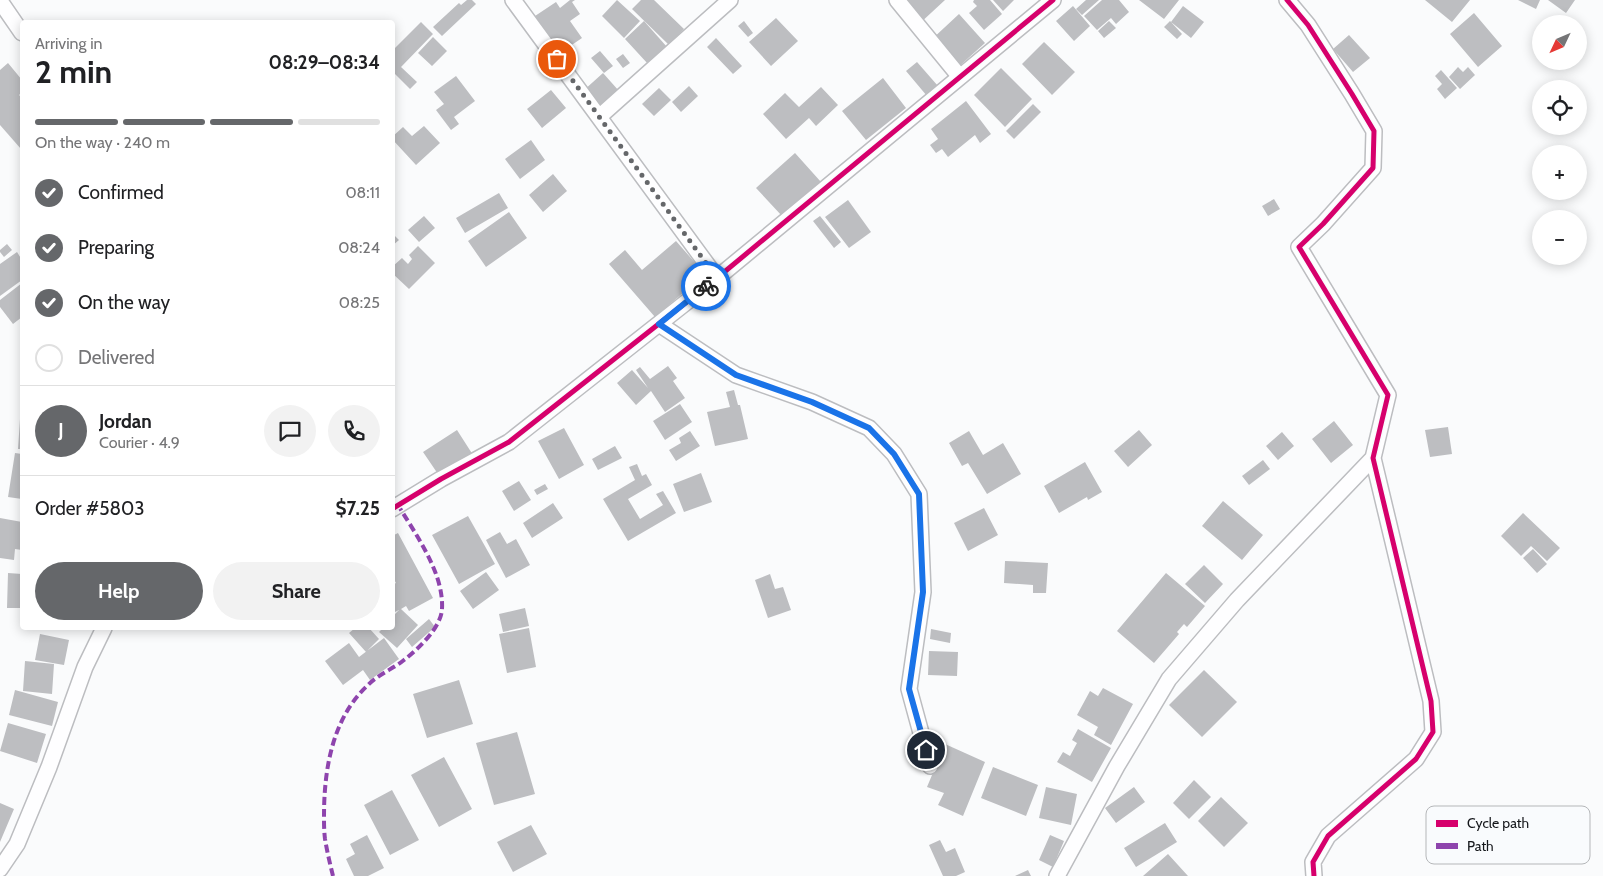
<!DOCTYPE html>
<meta charset="utf-8">
<style>
body{margin:0;font-family:Cabin,sans-serif;background:#f2f2f2;color:#202124;height:100vh;display:flex;flex-direction:column;font-size:19px;white-space:nowrap}
*{box-sizing:border-box;margin:0}
p{font-size:16px;color:#757577}
.icon{flex:none;width:28px;height:28px;fill:none;stroke:currentColor;stroke-width:2;stroke-linecap:round;stroke-linejoin:round}
.map{position:relative;flex:1;overflow:hidden}
.drawer{position:absolute;left:20px;top:20px;width:375px;height:610px;display:flex;flex-direction:column;background:#fff;border-radius:5px;box-shadow:0 2px 12px #0003}
.drawer>*{flex:none}
.needle{width:32px;rotate:226deg}
.controls{position:absolute;left:1532px;top:15px;display:grid;gap:10px}
.controls a{display:grid;place-items:center;width:55px;height:55px;border-radius:50%;background:#fff;box-shadow:0 2px 12px #0003;font-size:25px}
.pin{position:absolute;display:grid;place-items:center;width:42px;height:42px;color:#fff;margin:-21px;border:2px solid #fff;border-radius:50%;box-shadow:0 1px 5px #0007}
.courier{position:absolute;display:grid;place-items:center;width:50px;height:50px;margin:-25px;border:4px solid #1a73e8;border-radius:50%;background:#fff;color:#222;box-shadow:0 1px 6px #0007}
.summary em{font-style:normal;font-weight:700}
.summary div{display:flex;flex-direction:column-reverse}
.summary{display:flex;align-items:center;justify-content:space-between;height:85px;padding:0 15px}
h1{font-size:32px;font-weight:700;line-height:38px}
.bar{display:grid;grid-template-columns:repeat(4,1fr);gap:8px 5px;align-content:center;height:60px;padding:0 15px}
.bar i{height:6px;border-radius:4px;background:#e0e0e0}
.bar .current{background:#65676a}
.bar p{grid-column:span 4}
.line{display:flex;align-items:center;gap:12px;padding:0 15px;border-top:1px solid #e0e0e0}
.line div{flex:1}
.round{display:grid;place-items:center;flex:none;width:52px;height:52px;border-radius:26px;background:#f2f2f2}
ol{padding:0 15px;list-style:none}
li{display:flex;align-items:center;gap:15px;height:55px}
li p{margin-inline-start:auto}
li .icon{padding:5px;border-radius:50%;background:#65676a;color:#fff;stroke-width:4}
li:last-child{color:#757577}
li i{width:28px;height:28px;border:2px solid #e0e0e0;border-radius:50%}
.button{display:flex;gap:10px;margin-top:auto;padding:10px 15px}
.button a{flex:1;height:58px;border-radius:30px;background:#65676a;color:#fff;font-size:20px;font-weight:700;line-height:58px;text-align:center}
.button a+a{background:#f2f2f2;color:#202124}
.map>svg:first-child{display:block}
.building{fill:#bdbec1}
.lines{fill:none;stroke-linecap:round;stroke-linejoin:round}
.street-casing{stroke:#bcbdc0;stroke-width:18}
.street{stroke:#fefeff;stroke-width:15}
.quiet{stroke:#8e44ad;stroke-width:4;stroke-dasharray:8 4;stroke-linecap:butt}
.cycleway-casing{stroke:#f9fbfd;stroke-width:8}
.cycleway{stroke:#d6006c;stroke-width:5}
.done{stroke:#65676a;stroke-width:5;stroke-dasharray:0 9}
.route{stroke:#1a73e8;stroke-width:6}
.key{fill:#f9fbfd;stroke:#b5b7b9;stroke-width:1}
.key-label{font-size:14px;fill:#15171b}
</style>
<div class="map">
<svg width="1603" height="876" viewBox="0 0 1603 876">
<rect width="100%" height="100%" fill="#fafbfc"/>
<path class="building" d="M467,0H472L476,4L442,36L433,27L459,3L461,5Z
M570,0H575L572,2L580,14L570,21L582,38L560,53L535,16L556,2L560,8Z
M617,0L640,21L624,38L602,16Z
M641,0H654L684,29L669,45L632,9Z
M896,0H945L918,25Z
M974,0H990L1002,14L984,30L969,13L977,6L973,2Z
M993,0H1014L1003,11Z
M1086,0H1099L1082,15L1076,9Z
M1102,0H1119L1129,12L1116,24L1111,18L1097,30L1084,16Z
M1139,0H1179L1164,19Z
M1425,0H1470L1452,22Z
M1518,0H1540L1536,9Z
M1548,0H1575L1566,13Z
M1073,6L1090,26L1074,41L1056,21Z
M1183,6L1204,22L1191,38L1171,22L1182,34L1177,39L1164,27L1170,21L1171,22Z
M1474,13L1502,46L1478,67L1450,34Z
M959,14L985,43L955,70L930,41Z
M776,18L798,41L771,66L749,42Z
M644,21L667,47L648,64L625,39Z
M744,21L753,33L748,37L738,26Z
M1109,21L1116,28L1104,38L1098,31Z
M421,22L433,34L401,67L417,82L410,89L392,71V51Z
M1349,35L1370,58L1353,72L1333,49Z
M433,37L447,51L432,66L418,53Z
M716,38L742,66L733,74L707,47Z
M1044,42L1075,72L1052,95L1022,64Z
M600,51L613,66L604,73L591,58Z
M623,54L630,63L623,68L616,59Z
M917,62L938,86L927,96L906,71Z
M8,63L22,80V92L19,95L22,98V148L21,149L0,125V70Z
M1458,67L1463,72L1468,67L1475,75L1460,89L1449,77Z
M1001,68L1032,99L1005,127L974,95Z
M1441,70L1457,88L1445,99L1437,89L1442,84L1435,76Z
M603,73L619,91L599,110L583,91Z
M456,76L475,101L454,117L459,124L451,130L436,110L444,104L434,92Z
M883,78L906,108L866,140L842,111Z
M689,86L698,96L681,112L672,102Z
M821,87L838,105L816,126L809,118L786,139L763,114L785,93L799,107Z
M659,88L671,100L654,116L642,104Z
M551,90L566,108L542,128L527,109Z
M966,101L991,134L980,143L975,135L948,157L942,149L936,153L930,145L938,139L931,129Z
M1033,104L1041,112L1014,139L1006,131Z
M424,126L440,143L416,165L392,139V137L403,127L412,136Z
M531,140L545,160L520,179L505,159Z
M795,153L821,182L782,216L756,188Z
M553,174L567,191L543,212L529,195Z
M499,193L508,208L465,233L456,218Z
M1274,199L1280,209L1268,216L1262,206Z
M848,200L871,232L849,248L825,217Z
M509,212L527,238L486,267L468,241Z
M424,216L435,228L419,242L408,230Z
M820,216L841,242L834,248L813,221Z
M392,233L399,240L392,246Z
M676,241L705,274L655,317L609,264L625,250L642,270Z
M7,244L12,250L4,257L0,252V250Z
M418,246L435,263L409,289L392,273V267L402,258L408,264L412,259L409,255Z
M17,252L22,260V280L0,296V264Z
M22,283V317L13,324L0,307V300Z
M668,366L677,378L673,381L685,398L665,412L651,391L636,405L617,383L632,370L648,388L636,370L640,367L650,379Z
M734,390L738,405H740L748,439L715,446L707,412L730,407L726,392Z
M21,404H22V449H18Z
M680,404L692,422L665,440L653,421Z
M1334,421L1353,445L1331,463L1312,439Z
M1448,427L1452,454L1430,457L1425,430Z
M564,428L584,465L559,479L538,441Z
M457,430L473,455L440,477L423,452Z
M1139,430L1152,445L1128,467L1114,451Z
M690,431L700,446L676,461L669,450L681,443L679,438Z
M969,431L983,455L1003,443L1021,474L987,494L968,463L962,466L949,443Z
M1282,432L1294,446L1278,460L1266,446Z
M615,446L622,458L598,470L592,459Z
M15,453L22,454V499L8,497Z
M1263,460L1270,469L1249,485L1242,476Z
M1085,462L1102,492L1088,500L1087,497L1059,513L1044,486Z
M637,464L642,476L646,474L652,485L628,499L640,519L663,505L656,494L663,491L676,513L628,541L603,499L635,480L629,467Z
M701,473L712,502L684,512L673,484Z
M519,481L531,500L514,511L502,491Z
M545,484L548,489L537,495L534,490Z
M1223,501L1263,535L1242,560L1202,526Z
M553,503L563,518L532,538L523,523Z
M984,508L998,535L968,551L954,523Z
M1523,513L1560,548L1547,561L1531,546L1521,556L1501,536Z
M468,516L495,564L459,584L432,535Z
M0,518L22,522V550L15,549L14,560L0,558Z
M500,532L507,544L516,539L530,565L506,578L486,540Z
M398,533L433,598L409,611L406,606L401,609L418,625L397,648L379,632L383,628H392V617L399,610L395,612L392,607V585L396,583L392,576V536Z
M1533,549L1547,564L1537,573L1523,558Z
M1005,561L1048,563L1046,593H1033V585L1004,583Z
M1204,565L1223,584L1205,603L1185,584Z
M486,572L499,590L473,609L460,591Z
M8,573L22,574V608H7Z
M1166,573L1205,606L1187,627L1184,624L1177,632L1179,634L1154,663L1117,631Z
M770,574L775,589L783,587L791,610L768,618L755,580Z
M525,608L529,626L503,632L499,614Z
M429,619L435,627L412,647L406,639Z
M355,628H369L379,639L366,652L349,633Z
M529,628L536,667L507,673L499,634Z
M931,629L951,633L950,643L930,639Z
M40,634L69,640L64,665L35,660Z
M384,638L399,659L370,680L363,670L343,685L325,661L349,643L359,657Z
M929,651L958,652L957,676L928,675Z
M25,661L54,664L52,694L23,691Z
M1204,670L1237,702L1202,737L1169,705Z
M459,680L473,724L427,738L413,694Z
M1103,688L1133,704L1111,745L1094,735L1098,727L1077,715L1090,691L1098,696Z
M15,690L58,702L52,726L9,715Z
M8,723L46,734L37,763L0,751Z
M1078,729L1111,748L1092,782L1057,762L1063,752L1070,756L1077,743L1072,740Z
M517,732L535,794L494,805L476,743Z
M945,744L985,762L963,816L938,805L944,793L927,787Z
M444,757L472,809L439,827L411,775Z
M993,767L1038,785L1026,816L981,798Z
M1194,780L1211,797L1189,819L1173,803Z
M1046,787L1077,794L1071,825L1039,818Z
M1134,787L1145,802L1116,823L1105,808Z
M392,790L419,840L390,855L364,805Z
M1221,797L1248,823L1224,847L1198,821Z
M0,803L14,809L0,842Z
M1165,823L1177,842L1136,867L1124,848Z
M531,825L547,854L513,872L497,842Z
M367,835L384,868L368,876H354L346,859L355,854L350,844Z
M1050,835L1064,841L1053,867L1039,860Z
M940,840L946,852L955,848L965,872L956,876H943L929,845Z
M1168,854L1188,876H1143Z
M1028,870L1031,876H1015Z"/>
<g class="lines">
<defs>
<path id="street" d="M513,0L717,278
M897,0L960,77
M1287,0L1308,25L1352,94L1374,131L1373,168L1323,224L1299,247L1388,395L1373,458L1431,701L1433,732L1416,759L1328,836L1313,862L1314,876
M0,1L22,33
M599,117L730,0
M659,324L736,375L812,402L869,428L894,454L919,494L923,592L909,689L930,766
M392,509L441,479L509,442L717,278L1053,0
M0,869L17,844L49,767L85,667L104,628
M1057,876L1117,766L1169,679L1237,600L1373,458"/>
</defs>
<use href="#street" class="street-casing"/>
<use href="#street" class="street"/>
<path class="quiet" d="M333,876C330,864 327,851 325,839C324,831 324,823 324,816C324,770 332,719 367,686C377,675 393,669 404,660C418,649 441,628 442,609C444,573 416,535 398,505"/>
<defs>
<path id="cycleway" d="M1287,0L1308,25L1352,94L1374,131L1373,168L1323,224L1299,247L1388,395L1373,458L1431,701L1433,732L1416,759L1328,836L1313,862L1314,876
M392,509L441,479L509,442L717,278L1053,0"/>
</defs>
<use href="#cycleway" class="cycleway-casing"/>
<use href="#cycleway" class="cycleway"/>
</g>
<g class="lines">
<path class="done" d="M557,59L717,278L706,286"/>
<path class="route" d="M706,286L659,324L736,375L812,402L869,428L894,454L919,494L923,592L909,689L926,750"/>
</g>
<rect x="1426" y="806" width="164" height="58" rx="8" class="key"/>
<rect x="1436" y="820" width="22" height="7" fill="#d6006c"/>
<rect x="1436" y="843" width="22" height="6" fill="#8e44ad"/>
<g class="key-label">
<text x="1467" y="828">Cycle path</text>
<text x="1467" y="851">Path</text>
</g>
</svg>
<div class="controls">
<a><svg class="needle" viewBox="-14 -14 28 28"><path d="M0-13l5 13h-10z" fill="#e53935"/><path d="M0 13l5-13h-10z" fill="#757577"/></svg></a>
<a><svg class="icon" aria-label="locate" viewBox="0 0 24 24"><circle cx="12" cy="12" r="6"/><path d="M12 2v4M12 18v4M2 12h4M18 12h4"/></svg></a>
<a>+</a>
<a>−</a>
</div>
<div class="pin" style="left:557px;top:59px;background:#ea580c"><svg class="icon" aria-label="bag" viewBox="0 0 24 24"><path d="M5 8h14l-1 12H6zM9 8a3 3 0 0 1 6 0"/></svg></div>
<div class="pin" style="left:926px;top:750px;background:#1f2937"><svg class="icon" aria-label="home" viewBox="0 0 24 24"><path d="M3 11l9-7 9 7M6 9v11h12V9"/></svg></div>
<div class="courier" style="left:706px;top:286px"><svg class="icon" aria-label="bike" viewBox="0 0 24 24"><circle cx="6" cy="16" r="4"/><circle cx="18" cy="16" r="4"/><path d="M6 16l4-8h5l3 8M10 8l3 8H6M13 5h3"/></svg></div>
<section class="drawer">
<div class="summary"><div><h1>2 min</h1><p>Arriving in</p></div><em>08:29–08:34</em></div>
<div class="bar"><i class="current"></i><i class="current"></i><i class="current"></i><i></i><p>On the way · 240 m</p></div>
<ol>
<li><svg class="icon" aria-label="check" viewBox="0 0 24 24"><path d="M5 12l5 5 9-10"/></svg>Confirmed<p>08:11</p></li>
<li><svg class="icon" aria-label="check" viewBox="0 0 24 24"><path d="M5 12l5 5 9-10"/></svg>Preparing<p>08:24</p></li>
<li><svg class="icon" aria-label="check" viewBox="0 0 24 24"><path d="M5 12l5 5 9-10"/></svg>On the way<p>08:25</p></li>
<li><i></i>Delivered</li>
</ol>
<div class="line" style="height:90px"><b class="round" style="background:#65676a;color:#fff">J</b><div><b>Jordan</b><p>Courier · 4.9</p></div><a class="round"><svg class="icon" aria-label="chat" viewBox="0 0 24 24"><path d="M4 5h16v11H9l-5 4z"/></svg></a><a class="round"><svg class="icon" aria-label="phone" viewBox="0 0 24 24"><path d="M5 4h4l2 5-3 2q2 4 5 5l2-3 5 2v4C11 20 4 13 5 4z"/></svg></a></div>
<div class="line" style="height:65px"><div>Order #5803</div><b>$7.25</b></div>
<div class="button"><a>Help</a><a>Share</a></div>
</section>
</div>
